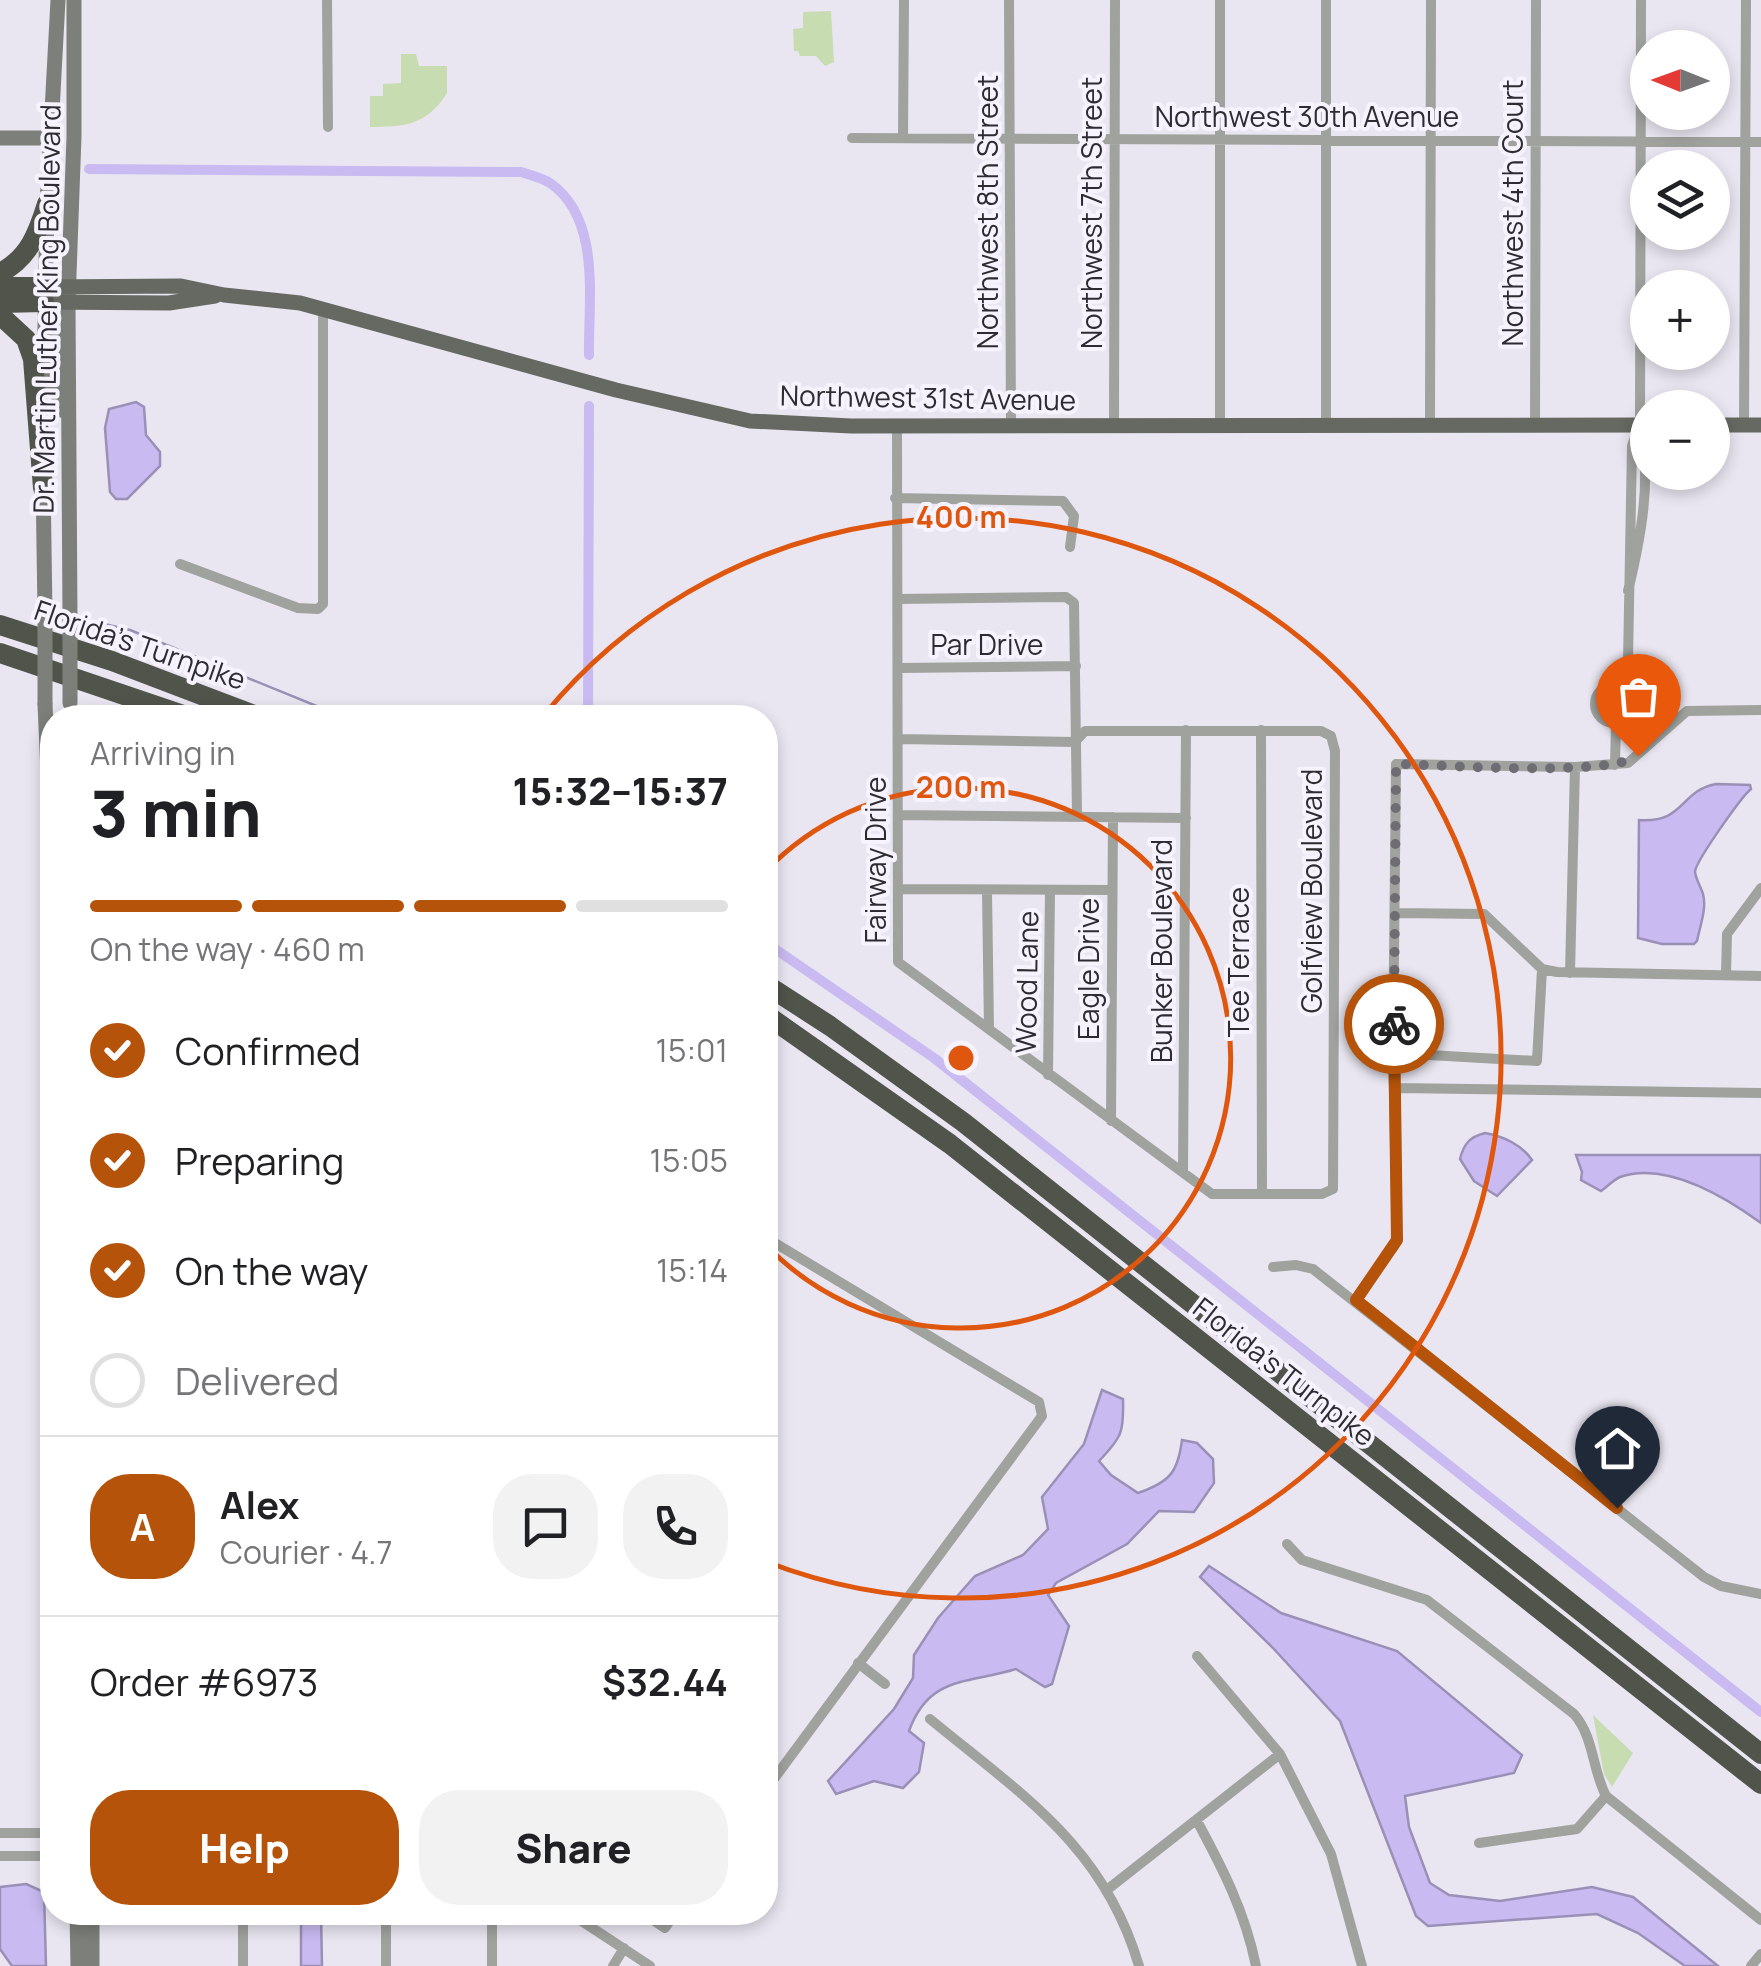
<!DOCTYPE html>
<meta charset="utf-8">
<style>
body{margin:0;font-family:Manrope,sans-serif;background:#f2f2f2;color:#202124;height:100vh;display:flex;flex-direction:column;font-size:38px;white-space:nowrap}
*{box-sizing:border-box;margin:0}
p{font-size:32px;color:#757577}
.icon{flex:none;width:55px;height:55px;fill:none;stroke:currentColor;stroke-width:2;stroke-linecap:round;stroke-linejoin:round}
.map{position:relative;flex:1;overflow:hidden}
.drawer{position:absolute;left:40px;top:705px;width:738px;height:1220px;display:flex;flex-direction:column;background:#fff;border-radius:40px;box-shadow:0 5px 15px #0003}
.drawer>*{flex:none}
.needle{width:65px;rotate:271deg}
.tools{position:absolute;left:1630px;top:30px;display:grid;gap:20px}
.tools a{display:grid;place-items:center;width:100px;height:100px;border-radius:50%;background:#fff;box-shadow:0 5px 15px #0003;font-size:50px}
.pin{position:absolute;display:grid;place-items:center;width:85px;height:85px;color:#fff;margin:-102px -42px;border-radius:50% 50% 50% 0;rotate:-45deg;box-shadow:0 0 10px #0007}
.pin .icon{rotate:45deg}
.courier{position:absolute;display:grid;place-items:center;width:100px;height:100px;margin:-50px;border:8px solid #b45309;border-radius:50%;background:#fff;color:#222;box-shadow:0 2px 12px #0007}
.headline em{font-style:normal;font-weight:800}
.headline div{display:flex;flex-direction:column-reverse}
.headline{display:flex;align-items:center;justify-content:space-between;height:170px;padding:0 50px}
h1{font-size:65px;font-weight:800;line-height:75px}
.bar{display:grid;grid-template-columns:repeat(4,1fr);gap:15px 10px;align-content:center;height:120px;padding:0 50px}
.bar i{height:12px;border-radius:8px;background:#e0e0e0}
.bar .active{background:#b45309}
.bar p{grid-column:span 4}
.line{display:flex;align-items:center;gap:25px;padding:0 50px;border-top:2px solid #e0e0e0}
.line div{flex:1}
.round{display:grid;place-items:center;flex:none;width:105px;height:105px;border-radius:40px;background:#f2f2f2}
ol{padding:0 50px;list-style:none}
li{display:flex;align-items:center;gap:30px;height:110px}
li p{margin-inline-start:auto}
li .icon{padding:10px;border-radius:50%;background:#b45309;color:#fff;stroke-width:4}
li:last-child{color:#757577}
li i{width:55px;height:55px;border:5px solid #e0e0e0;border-radius:50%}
.button{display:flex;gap:20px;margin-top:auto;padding:20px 50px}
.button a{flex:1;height:115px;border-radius:40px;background:#b45309;color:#fff;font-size:40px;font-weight:800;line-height:115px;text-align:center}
.button a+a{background:#f2f2f2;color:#202124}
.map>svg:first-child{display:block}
.green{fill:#c8dcb2}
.water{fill:#c9bbf1;stroke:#9a90b7;stroke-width:2.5}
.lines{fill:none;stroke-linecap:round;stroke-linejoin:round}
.stream{stroke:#9a90b7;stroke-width:2.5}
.canal{stroke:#c9bbf1;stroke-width:10}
.street{stroke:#a0a29e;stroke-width:10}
.secondary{stroke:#7d807a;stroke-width:15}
.primary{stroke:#656961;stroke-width:15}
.highway{stroke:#50544b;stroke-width:20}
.secondary-bridge{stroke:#7d807a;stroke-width:15}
.done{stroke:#6f6d74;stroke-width:10;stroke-dasharray:0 18}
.route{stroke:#b45309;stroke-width:12}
.ring{fill:none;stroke:#df570e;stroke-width:5}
.labels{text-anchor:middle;stroke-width:8;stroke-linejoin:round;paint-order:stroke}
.street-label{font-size:28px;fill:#2d2c30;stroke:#f6f3fe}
.centre{fill:#df570e;stroke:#f6f3fe;stroke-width:5}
.ring-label{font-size:30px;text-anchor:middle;font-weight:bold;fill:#df570e;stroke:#f6f3fe;stroke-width:8;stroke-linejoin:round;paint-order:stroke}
</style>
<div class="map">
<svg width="1761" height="1966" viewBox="0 0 1761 1966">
<rect width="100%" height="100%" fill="#e9e6f1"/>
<path class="green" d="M831,11L834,62L825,66L816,56H800L798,51H794L793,29L803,28V12Z
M401,54H416L419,66H447V93C427,125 405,127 370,127V96H383V84L401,83Z
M1593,1715L1633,1753L1612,1787L1604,1774Z"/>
<path class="water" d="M136,402L144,407L146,435L160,452V466L127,499H116L110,492L105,428L109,409Z
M1716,784L1750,785L1751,789C1742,796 1695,862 1695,872C1696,880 1701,887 1703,894C1707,908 1700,926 1697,941L1694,944H1662L1638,938L1639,820C1686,823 1679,791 1716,784Z
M1485,1133C1503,1136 1522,1145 1532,1160L1497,1196L1474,1181L1460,1159C1464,1143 1470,1137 1485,1133Z
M1576,1155H1761V1223C1725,1197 1667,1161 1620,1177C1613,1180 1607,1187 1601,1191L1581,1180L1582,1172Z
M1102,1390L1123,1399C1124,1432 1122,1437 1099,1461L1111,1475L1138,1493C1170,1482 1178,1472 1182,1440L1197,1443L1213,1459L1214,1483L1194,1512L1159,1511L1127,1544L1056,1583L1048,1595L1069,1626L1052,1684L1045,1687L1016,1669C968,1684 929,1675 909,1731L924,1743L919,1772L903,1788L874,1781L836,1794L828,1781L894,1709L913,1678L914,1655L938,1618L975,1576L1023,1555L1048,1529L1042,1497L1084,1444Z
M1209,1566L1281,1613L1397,1651L1522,1755L1514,1773L1405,1796L1409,1827L1430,1883L1449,1895L1500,1901L1592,1887L1633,1897L1718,1966H1685L1638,1933L1597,1914L1428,1926L1416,1916L1340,1721L1273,1648L1200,1577Z
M26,1884L44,1892L46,1966H12L0,1949V1887Z
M301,1913H321L322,1966H301Z"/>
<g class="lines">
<path class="stream" d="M95,631L100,623L130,630L346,718"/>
<path class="canal" d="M89,169L521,172C530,175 542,178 550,183C602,219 588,301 589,355
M588,718L589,406
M765,942L934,1058L1761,1712"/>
<path class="street" d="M327,0L328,127
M1009,0L1011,425
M1326,0V425
M903,137L904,0
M852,138L1761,142
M897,425L898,962L1212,1194H1322L1333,1189L1335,751L1331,736L1321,731H1085L1075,742L898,739
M1114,425L1115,0
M1430,425L1431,0
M1535,425L1536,0
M1744,425L1746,0
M1220,426V0
M895,498L1063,501L1074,516L1070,547
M180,564L298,608L318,609L323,604V311
M1628,591C1641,537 1652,480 1640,425L1641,0
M898,599L1066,597L1074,603L1077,816
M898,668L1076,666
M1595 704a19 19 0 1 1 38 0a19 19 0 1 1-38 0Z
M1622,686L1628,661L1632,446L1639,426
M1633,701L1669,693
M1261,730L1262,1194
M1615,765L1616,723
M898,815L1186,818
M898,889L1112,890
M987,890L989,1029
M1396,913L1484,914L1542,969L1557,972L1761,976
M1570,973L1575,767
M1726,975L1727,934L1761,888
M1393,1053L1537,1061L1542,969
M1048,1075L1050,890
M1396,1088L1761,1093
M1111,1121L1113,817
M1183,1172L1186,730
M765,1237L1039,1402L1042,1416L765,1791
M1273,1267L1296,1265L1313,1269L1704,1577L1721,1586L1761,1594
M1355,1300L1397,1240L1393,1053L1396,764L1575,767L1628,763L1687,711L1761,710
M1287,1544L1302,1560L1427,1600L1574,1714C1594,1737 1592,1769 1606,1796L1761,1920
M1197,1656L1280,1754L1331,1854L1362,1966
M858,1663L885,1684
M930,1719C1022,1795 1104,1846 1139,1966
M1197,1821C1223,1869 1245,1912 1256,1966
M0,1833H52
M1479,1843L1577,1829L1606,1796
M0,1856H52
M1108,1889L1280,1754
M243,1912V1966
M386,1912V1966
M568,1912L650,1966
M641,1912L665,1928L676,1912
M492,1966V1912
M613,1966L624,1948
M1751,1966L1761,1954"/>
<path class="secondary" d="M0,138H51
M53,328L60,410
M44,386L47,204L58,0
M43,479L45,613
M70,619L68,303L74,136V0
M45,704L52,864
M77,1912L78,1966
M92,1912V1966"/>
<path class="primary" d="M44,287L181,286L224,295L300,303L616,390L750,421L851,426L1648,425
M44,302L169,303L215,296
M1712,425H1761"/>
<path class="highway" d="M0,273C29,258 38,233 47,204
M0,287H44
M0,303L44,302
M0,315L26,339L33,359L43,488
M0,625L112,661L262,718
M0,653L192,718
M765,984L830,1026L963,1122L1761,1754
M765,1014L950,1144L1761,1784"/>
<path class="secondary-bridge" d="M45,613V704
M70,619V703"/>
</g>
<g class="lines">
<path class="done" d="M1394,1024L1396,764C1442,765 1607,777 1638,756"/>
<path class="route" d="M1394,1024L1397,1240L1356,1300L1617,1508"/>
</g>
<g class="ring">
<path d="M765 872A270 270 0 1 1 765 1244"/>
<path d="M544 715A540 540 0 1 1 767 1562"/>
</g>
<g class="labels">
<g class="street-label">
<text x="1307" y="127">Northwest 30th Avenue</text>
<text transform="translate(988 212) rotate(-90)" y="10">Northwest 8th Street</text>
<text transform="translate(1092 213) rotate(-90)" y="10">Northwest 7th Street</text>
<text transform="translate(1513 213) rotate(-90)" y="10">Northwest 4th Court</text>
<text transform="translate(47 309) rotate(-89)" y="10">Dr. Martin Luther King Boulevard</text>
<text transform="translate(928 398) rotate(1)" y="10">Northwest 31st Avenue</text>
<text transform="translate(140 645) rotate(19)" y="10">Florida's Turnpike</text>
<text x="987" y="655">Par Drive</text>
<text transform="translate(876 860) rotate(-90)" y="10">Fairway Drive</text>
<text transform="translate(1312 891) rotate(-90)" y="10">Golfview Boulevard</text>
<text transform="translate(1162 951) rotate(-90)" y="10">Bunker Boulevard</text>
<text transform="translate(1239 962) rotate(-90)" y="10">Tee Terrace</text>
<text transform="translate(1089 969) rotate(-90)" y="10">Eagle Drive</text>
<text transform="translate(1027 982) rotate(-89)" y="10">Wood Lane</text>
<text transform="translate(1284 1372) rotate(38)" y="10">Florida's Turnpike</text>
</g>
</g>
<circle cx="961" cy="1058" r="15" class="centre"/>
<g class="ring-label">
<text x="961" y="528">400 m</text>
<text x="961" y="798">200 m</text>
</g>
</svg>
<div class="tools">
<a><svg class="needle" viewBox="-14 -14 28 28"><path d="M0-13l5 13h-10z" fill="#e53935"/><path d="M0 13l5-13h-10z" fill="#757577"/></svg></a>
<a><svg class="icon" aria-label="layers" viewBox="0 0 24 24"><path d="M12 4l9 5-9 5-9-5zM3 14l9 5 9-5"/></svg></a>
<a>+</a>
<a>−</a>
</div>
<div class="pin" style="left:1638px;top:756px;background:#ea580c"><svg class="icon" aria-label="bag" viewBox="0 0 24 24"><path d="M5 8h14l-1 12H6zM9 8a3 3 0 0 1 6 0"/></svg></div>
<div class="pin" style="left:1617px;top:1508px;background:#1f2937"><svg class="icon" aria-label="home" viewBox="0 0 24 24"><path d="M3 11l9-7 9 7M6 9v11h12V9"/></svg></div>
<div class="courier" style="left:1394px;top:1024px"><svg class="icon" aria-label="bike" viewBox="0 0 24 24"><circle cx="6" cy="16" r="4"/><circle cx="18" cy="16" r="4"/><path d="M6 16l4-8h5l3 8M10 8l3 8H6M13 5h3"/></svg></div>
<section class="drawer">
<div class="headline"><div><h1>3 min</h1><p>Arriving in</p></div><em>15:32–15:37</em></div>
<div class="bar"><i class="active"></i><i class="active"></i><i class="active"></i><i></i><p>On the way · 460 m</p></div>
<ol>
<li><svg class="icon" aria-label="check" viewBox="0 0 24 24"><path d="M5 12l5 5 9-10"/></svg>Confirmed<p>15:01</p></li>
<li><svg class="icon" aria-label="check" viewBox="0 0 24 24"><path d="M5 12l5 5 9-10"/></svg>Preparing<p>15:05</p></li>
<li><svg class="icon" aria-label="check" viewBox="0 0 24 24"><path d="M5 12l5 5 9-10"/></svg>On the way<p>15:14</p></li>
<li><i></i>Delivered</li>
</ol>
<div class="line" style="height:180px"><b class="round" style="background:#b45309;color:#fff">A</b><div><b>Alex</b><p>Courier · 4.7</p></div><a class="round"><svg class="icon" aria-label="chat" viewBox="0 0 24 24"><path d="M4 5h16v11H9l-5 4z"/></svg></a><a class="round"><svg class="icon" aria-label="phone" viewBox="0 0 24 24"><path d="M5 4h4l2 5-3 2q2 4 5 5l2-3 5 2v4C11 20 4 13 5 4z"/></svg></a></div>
<div class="line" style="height:130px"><div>Order #6973</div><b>$32.44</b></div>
<div class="button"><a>Help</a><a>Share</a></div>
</section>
</div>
